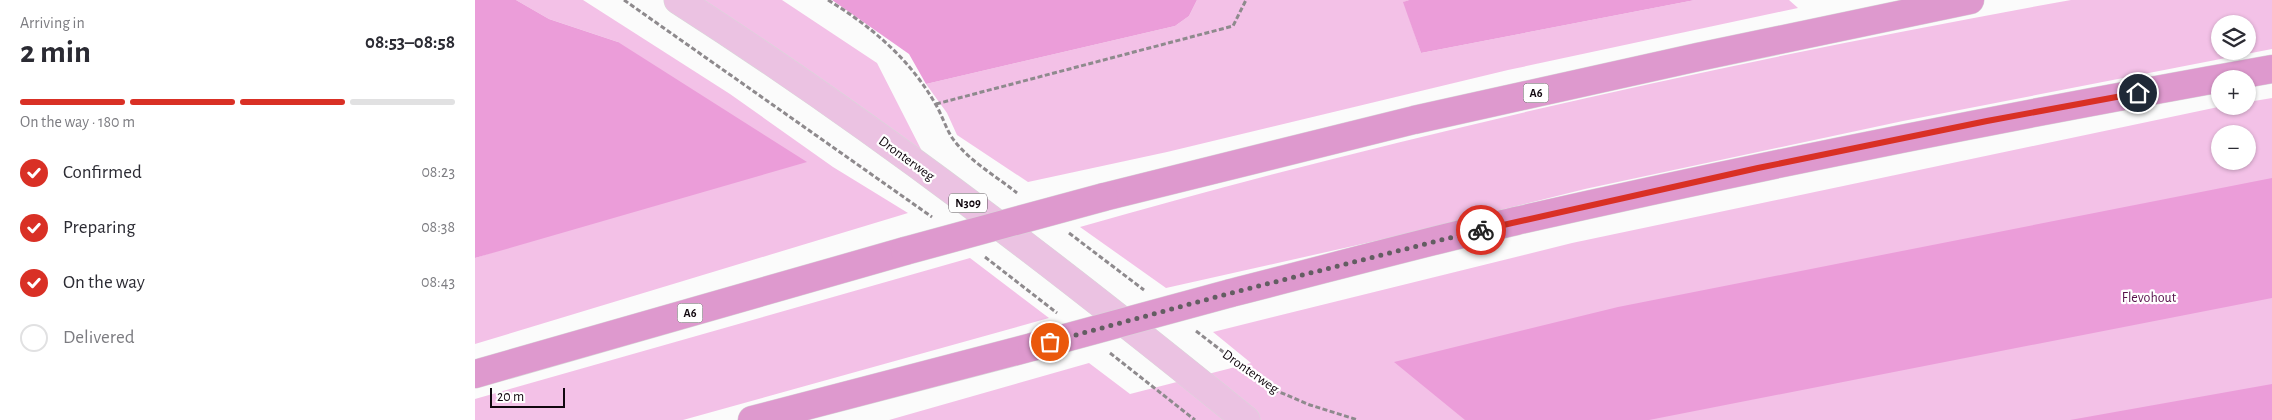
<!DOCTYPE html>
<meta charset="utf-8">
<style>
body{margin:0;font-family:"Alegreya Sans",sans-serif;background:#f7f7f7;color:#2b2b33;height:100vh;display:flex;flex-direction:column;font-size:19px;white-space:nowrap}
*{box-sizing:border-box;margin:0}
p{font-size:16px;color:#7c7c81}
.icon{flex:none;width:28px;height:28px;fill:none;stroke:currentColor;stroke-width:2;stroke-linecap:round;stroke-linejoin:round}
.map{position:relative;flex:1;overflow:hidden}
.drawer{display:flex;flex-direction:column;background:#fff;width:475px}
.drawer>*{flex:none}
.tools{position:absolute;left:1736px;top:15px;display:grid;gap:10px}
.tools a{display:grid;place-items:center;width:45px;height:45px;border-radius:50%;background:#fff;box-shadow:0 1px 4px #0004;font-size:25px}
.scale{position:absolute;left:15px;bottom:12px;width:75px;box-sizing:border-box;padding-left:5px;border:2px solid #11080f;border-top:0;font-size:14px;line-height:18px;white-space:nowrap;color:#11080f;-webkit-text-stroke:4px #fff;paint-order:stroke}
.pin{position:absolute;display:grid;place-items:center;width:42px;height:42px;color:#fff;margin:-21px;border:2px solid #fff;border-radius:50%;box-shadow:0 1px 5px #0007}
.courier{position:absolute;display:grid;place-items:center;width:50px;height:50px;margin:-25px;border:4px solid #d93025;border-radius:50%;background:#fff;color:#222;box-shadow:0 1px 6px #0007}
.summary em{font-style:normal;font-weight:700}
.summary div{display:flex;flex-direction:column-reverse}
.summary{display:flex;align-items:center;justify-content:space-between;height:85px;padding:0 20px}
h1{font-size:32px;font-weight:700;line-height:38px}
.bar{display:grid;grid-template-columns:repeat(4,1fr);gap:8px 5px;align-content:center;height:60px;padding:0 20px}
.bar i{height:6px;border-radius:4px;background:#e1e1e2}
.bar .selected{background:#d93025}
.bar p{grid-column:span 4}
ol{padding:0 20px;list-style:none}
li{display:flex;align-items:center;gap:15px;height:55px}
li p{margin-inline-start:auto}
li .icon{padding:5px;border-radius:50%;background:#d93025;color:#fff;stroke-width:4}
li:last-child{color:#7c7c81}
li i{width:28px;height:28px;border:2px solid #e1e1e2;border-radius:50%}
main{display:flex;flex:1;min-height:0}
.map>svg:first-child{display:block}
.green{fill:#f3c1e7;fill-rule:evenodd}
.forest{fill:#eb9dd9}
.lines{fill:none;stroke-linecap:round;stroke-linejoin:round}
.primary-casing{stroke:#d9d7d9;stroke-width:29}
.motorway-casing{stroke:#d9d7d9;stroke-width:29}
.path{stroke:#8e8a8d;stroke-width:3;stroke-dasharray:5 2.5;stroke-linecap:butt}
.primary{stroke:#ebc2e2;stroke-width:28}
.motorway{stroke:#de99ce;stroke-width:28}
.motorway-bridge-casing{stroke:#d9d7d9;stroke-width:29;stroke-linecap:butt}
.motorway-bridge{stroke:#de99ce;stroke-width:28}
.done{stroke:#635d62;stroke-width:5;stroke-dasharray:0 9}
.route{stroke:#d93025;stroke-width:6}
.labels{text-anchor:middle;stroke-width:4.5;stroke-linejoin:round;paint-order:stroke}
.shield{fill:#fff;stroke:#585257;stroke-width:1}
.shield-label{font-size:12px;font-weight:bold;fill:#11080f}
.street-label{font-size:14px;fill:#11080f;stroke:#fff}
.park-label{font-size:14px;fill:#57134c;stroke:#fff}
</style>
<main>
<section class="drawer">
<div class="summary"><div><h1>2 min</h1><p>Arriving in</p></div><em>08:53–08:58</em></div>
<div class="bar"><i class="selected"></i><i class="selected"></i><i class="selected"></i><i></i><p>On the way · 180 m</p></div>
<ol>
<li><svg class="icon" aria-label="check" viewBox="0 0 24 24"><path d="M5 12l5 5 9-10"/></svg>Confirmed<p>08:23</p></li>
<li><svg class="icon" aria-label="check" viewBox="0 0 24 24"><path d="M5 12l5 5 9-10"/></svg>Preparing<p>08:38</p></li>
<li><svg class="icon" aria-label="check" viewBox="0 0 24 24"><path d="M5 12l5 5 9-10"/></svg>On the way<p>08:43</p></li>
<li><i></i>Delivered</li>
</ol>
</section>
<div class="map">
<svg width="1797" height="420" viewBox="0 0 1797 420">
<rect width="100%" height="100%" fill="#fbfbfb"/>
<path class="green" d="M41,0H108L255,94L358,167L433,213L0,344V258L47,243L143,42L74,19Z
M228,0H307L402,63L452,161Z
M722,0H934L929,2L946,53L1220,0H1314L1323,8L1033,70L692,152L553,182L482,135L472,113L451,84L700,26L714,16Z
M1596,0H1797V49L1428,121L1110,189L905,240L691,288L605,227C931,134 1263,60 1596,0ZM1745,24H1772V51H1745Z
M1797,98V420H414L614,363L655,394L776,363L738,332L1097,243L1748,106H1772L1773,102ZM1745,134H1772V161H1745Z
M495,258L574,318L208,420H0V399Z"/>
<path class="forest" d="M0,0H41L74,19L143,42L332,162L0,258Z
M357,0H722L714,16L700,26L451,84L434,54Z
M934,0H1220L946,53L928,2Z
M1797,178V298L1174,420H990L919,362L1143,307Z
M1797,384V420H1595Z"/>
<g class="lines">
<defs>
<path id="primary" d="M203,0C401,127 589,272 771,420"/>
<path id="motorway" d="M629,197L939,120L1223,57L1495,0
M756,293C851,269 946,243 1041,221C1292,164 1544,114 1797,69
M0,374L430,251
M277,420L557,347"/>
</defs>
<use href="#primary" class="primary-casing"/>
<use href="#motorway" class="motorway-casing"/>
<path class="path" d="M149,0L457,217
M353,0C397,27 435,59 461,105C467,115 471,129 478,139C494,161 521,176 542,193
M461,104L758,26L771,0
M594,233L669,290
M510,257L582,313
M721,331L795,388L835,405L883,420
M635,353L720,420"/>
<use href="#primary" class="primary"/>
<use href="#motorway" class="motorway"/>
<defs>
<path id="motorway-bridge" d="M430,251L629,197
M557,347L756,293"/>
</defs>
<use href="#motorway-bridge" class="motorway-bridge-casing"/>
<use href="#motorway-bridge" class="motorway-bridge"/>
</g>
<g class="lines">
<path class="done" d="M575,342L756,293L1006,230"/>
<path class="route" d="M1006,230L1283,168L1512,121L1663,93"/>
</g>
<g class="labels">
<g class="shield">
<rect x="1048.5" y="83.5" width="25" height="19" rx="4"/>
<rect x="474" y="193.5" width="38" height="19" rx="4"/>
<rect x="202.5" y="303.5" width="25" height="19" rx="4"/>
</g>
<g class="shield-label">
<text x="1061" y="97">A6</text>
<text x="493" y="207">N309</text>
<text x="215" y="317">A6</text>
</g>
<g class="street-label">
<text transform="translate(432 158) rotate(36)" y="5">Dronterweg</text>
<text transform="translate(776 371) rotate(35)" y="5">Dronterweg</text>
</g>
<g class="park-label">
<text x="1674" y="302">Flevohout</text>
</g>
</g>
</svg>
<div class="tools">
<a><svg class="icon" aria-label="layers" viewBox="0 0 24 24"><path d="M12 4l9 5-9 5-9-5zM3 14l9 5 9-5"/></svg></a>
<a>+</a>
<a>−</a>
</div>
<div class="scale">20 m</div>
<div class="pin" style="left:575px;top:342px;background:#ea580c"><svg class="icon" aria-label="bag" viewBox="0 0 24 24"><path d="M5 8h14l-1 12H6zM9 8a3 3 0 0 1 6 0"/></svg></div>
<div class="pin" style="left:1663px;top:93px;background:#1f2937"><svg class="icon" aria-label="home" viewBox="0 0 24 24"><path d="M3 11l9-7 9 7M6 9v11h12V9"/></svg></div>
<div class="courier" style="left:1006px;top:230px"><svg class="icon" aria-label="bike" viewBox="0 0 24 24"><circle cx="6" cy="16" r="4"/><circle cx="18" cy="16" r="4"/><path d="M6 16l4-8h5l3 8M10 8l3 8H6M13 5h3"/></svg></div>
</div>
</main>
